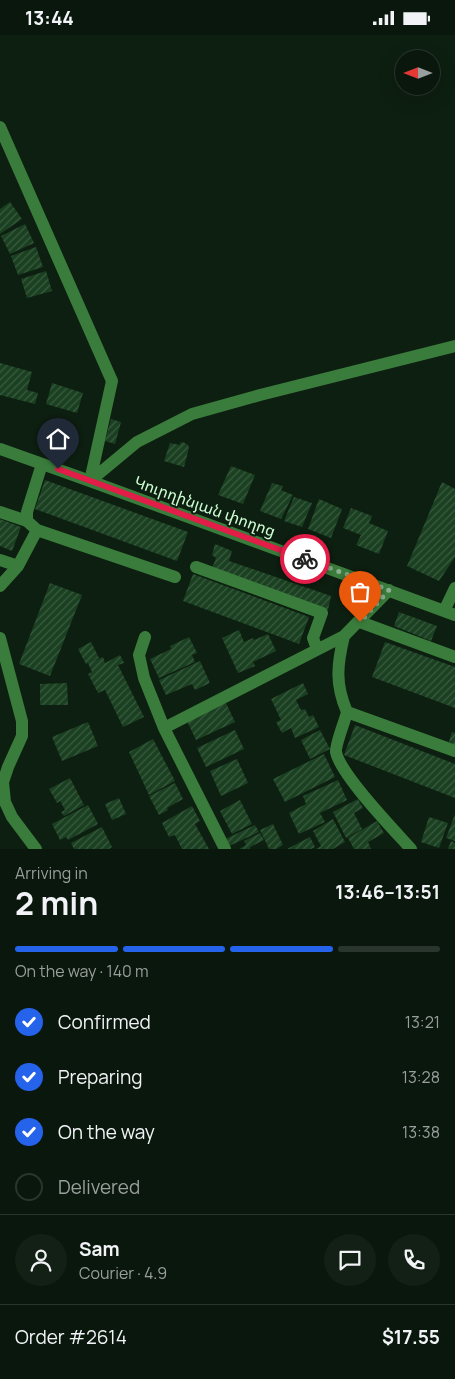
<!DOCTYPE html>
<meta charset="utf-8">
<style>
body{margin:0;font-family:Manrope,"Noto Sans Armenian",sans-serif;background:#132015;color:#f1f3f6;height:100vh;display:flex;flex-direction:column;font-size:19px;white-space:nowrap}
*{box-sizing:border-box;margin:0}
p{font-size:16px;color:#999f9d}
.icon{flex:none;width:28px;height:28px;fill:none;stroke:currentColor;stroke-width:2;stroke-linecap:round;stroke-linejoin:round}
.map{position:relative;height:814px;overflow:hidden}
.details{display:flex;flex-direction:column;background:#0a170c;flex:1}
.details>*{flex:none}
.needle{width:32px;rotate:270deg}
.buttons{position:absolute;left:395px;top:15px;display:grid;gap:10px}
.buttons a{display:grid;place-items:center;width:45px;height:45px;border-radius:50%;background:#0a170c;box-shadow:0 5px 20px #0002,0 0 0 1px #2a362d;font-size:25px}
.pin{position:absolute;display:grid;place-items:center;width:42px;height:42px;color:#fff;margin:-51px -21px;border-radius:50% 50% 50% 0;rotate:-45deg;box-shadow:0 0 5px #0007}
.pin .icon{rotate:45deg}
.courier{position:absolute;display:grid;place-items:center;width:50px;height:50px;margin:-25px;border:4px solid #e11d48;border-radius:50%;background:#fff;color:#222;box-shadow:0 1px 6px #0007}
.head em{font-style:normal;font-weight:700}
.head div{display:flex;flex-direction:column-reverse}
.head{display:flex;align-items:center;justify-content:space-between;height:85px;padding:0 15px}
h1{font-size:32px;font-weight:700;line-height:38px}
.bar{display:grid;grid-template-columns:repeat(4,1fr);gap:8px 5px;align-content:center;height:60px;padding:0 15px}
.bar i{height:6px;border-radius:4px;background:#2a362d}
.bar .on{background:#2563eb}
.bar p{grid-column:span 4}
.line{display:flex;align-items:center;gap:12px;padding:0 15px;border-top:1px solid #2a362d}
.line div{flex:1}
.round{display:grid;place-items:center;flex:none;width:52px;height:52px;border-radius:26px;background:#132015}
ol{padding:0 15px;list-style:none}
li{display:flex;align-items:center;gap:15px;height:55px}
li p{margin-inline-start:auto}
li .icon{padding:5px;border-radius:50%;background:#2563eb;color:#fff;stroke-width:4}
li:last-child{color:#999f9d}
li i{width:28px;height:28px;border:2px solid #2a362d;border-radius:50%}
.status{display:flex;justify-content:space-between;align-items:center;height:35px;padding:0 25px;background:#0a170c;direction:ltr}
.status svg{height:14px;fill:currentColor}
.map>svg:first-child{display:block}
.building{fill:url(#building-hatch)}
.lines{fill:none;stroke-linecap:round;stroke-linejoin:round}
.minor{stroke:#3a7c3b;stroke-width:12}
.done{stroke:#8aaf8e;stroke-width:5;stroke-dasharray:0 9}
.route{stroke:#e11d48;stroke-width:6}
.labels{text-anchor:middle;stroke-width:4;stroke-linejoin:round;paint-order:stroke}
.street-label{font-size:16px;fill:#cdfdd2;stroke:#0d1f10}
</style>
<div class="status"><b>13:44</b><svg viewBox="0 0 49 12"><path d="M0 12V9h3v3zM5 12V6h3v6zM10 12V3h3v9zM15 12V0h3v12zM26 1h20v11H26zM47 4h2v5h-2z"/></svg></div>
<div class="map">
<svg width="455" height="814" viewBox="0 0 455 814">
<defs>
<pattern id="building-hatch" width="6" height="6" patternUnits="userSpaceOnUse" patternTransform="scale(1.25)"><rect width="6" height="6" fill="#1a3f21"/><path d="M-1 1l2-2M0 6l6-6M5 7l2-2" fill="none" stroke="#3a5c40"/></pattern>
</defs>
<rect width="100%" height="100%" fill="#0d1f10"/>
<path class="building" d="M10,167L22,184L0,199V174Z
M25,189L34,208L10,219L1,201Z
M36,212L43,232L18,240L11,221Z
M46,236L52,256L27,263L21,244Z
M0,328L32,337L27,355L38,358L35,369L0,360Z
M52,348L83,358L77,378L46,369Z
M111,384L121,387L115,409L105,406Z
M183,407L188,410L189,413L184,432L164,426L170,408L180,410V408Z
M231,431L255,440L243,469L218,460Z
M45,445L188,497L177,526L35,474Z
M442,447L455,454V522L439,546L407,531Z
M272,448L283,451L281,455L293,460L281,484L260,476Z
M294,462L312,468L302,492L284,486Z
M319,464L342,474L331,503L308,494Z
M351,473L372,481L369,488L388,496L379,519L356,510L361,500L343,493Z
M0,484L21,492L12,516L0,511Z
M215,509L232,516L229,526L331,561L328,575L212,533L216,523L212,520Z
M193,539L309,582L299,609L183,566Z
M50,548L82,560L50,641L19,629Z
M399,577L437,591L431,606L394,591Z
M239,595L244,607L253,603L254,605L268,599L276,616L253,627L255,631L238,638L222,603Z
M189,602L197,618L192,620L195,627L159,643L150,624L171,614L170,611Z
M91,607L99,623L91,627L103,622L105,628L120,620L124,628L118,630L144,682L123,692L105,655L98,658L88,639L92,637L88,628L86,629L78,614Z
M385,607L455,632V673L372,642Z
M200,626L210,648L195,655L192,649L166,660L159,645Z
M67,648L68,670H40V649Z
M303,648L308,659L296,665L301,675L305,674L309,682L313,680L319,692L295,703L291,693L282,698L276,687L281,685L271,664Z
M226,668L235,687L196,705L187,686Z
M88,687L98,711L62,726L52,702Z
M355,690L455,729V763L344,720Z
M235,695L244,714L206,732L197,713Z
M320,695L330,714L310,724L301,705Z
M452,697L455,698V710L449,707Z
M153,704L175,746L149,760L129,717Z
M324,719L335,742L285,767L273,744Z
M237,724L248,748L221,761L210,736Z
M70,743L84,770L64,781L61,777L65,775L60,766L57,768L49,754Z
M338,745L347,765L320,778L325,787L299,799L289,778L306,769L303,761Z
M175,748L183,764L167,773L168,775L159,780L149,761Z
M119,763L126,779L112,785L105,769Z
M358,764L363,773L354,778L362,794L346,803L333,777Z
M240,765L252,789L232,799L220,776Z
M88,770L98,789L68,805L66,802L60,805L52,789Z
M192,771L200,786L195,789L209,814H182L175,800L169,802L162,788Z
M455,779V806L446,803Z
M429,782L448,788L439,813L421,807Z
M333,784L345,807L333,814H316L321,811L313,796Z
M377,786L384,798L368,807L371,814H354L348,803Z
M273,789L283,810L276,814H269L260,795Z
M255,790L259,797L227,812L223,805Z
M102,792L112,812L109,814H74L71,808Z
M260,798L264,805L250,812V814H239L246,810L244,806Z
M310,802L315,812L311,814H287Z
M451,806L455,808V814H448Z"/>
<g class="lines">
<path class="minor" d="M0,92L112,346L90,446
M0,414L90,446L455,580
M90,446L137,407L192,379L260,360L455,311
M0,477L27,486
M37,495L175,542
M0,525L18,531
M196,532L322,578L313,603L317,614
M0,551L18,531L37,495L27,486V477L42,429
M444,576L455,553
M360,587L455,622
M344,601C337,630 335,649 347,677C345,686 335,710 336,717C340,739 394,795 411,814
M145,602L139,620L144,643L164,693L225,814
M0,603L22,686V701L8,732L3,747L5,767L12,782L36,814
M347,677L455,716
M164,693L344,601L389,555"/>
</g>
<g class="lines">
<path class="done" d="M305,524L389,555L360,587"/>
<path class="route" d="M58,434L305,524"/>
</g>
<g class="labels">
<g class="street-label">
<text transform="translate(205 471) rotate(20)" y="6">Կուրղինյան փողոց</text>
</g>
</g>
</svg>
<div class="buttons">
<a><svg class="needle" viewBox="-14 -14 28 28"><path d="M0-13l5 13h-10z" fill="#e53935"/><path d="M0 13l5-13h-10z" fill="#999f9d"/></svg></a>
</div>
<div class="pin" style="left:360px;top:587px;background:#ea580c"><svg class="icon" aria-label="bag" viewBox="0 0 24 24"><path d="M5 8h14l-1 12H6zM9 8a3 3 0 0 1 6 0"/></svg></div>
<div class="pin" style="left:58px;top:434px;background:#1f2937"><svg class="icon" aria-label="home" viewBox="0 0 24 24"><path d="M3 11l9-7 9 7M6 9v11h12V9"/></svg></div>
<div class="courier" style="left:305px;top:524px"><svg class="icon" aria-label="bike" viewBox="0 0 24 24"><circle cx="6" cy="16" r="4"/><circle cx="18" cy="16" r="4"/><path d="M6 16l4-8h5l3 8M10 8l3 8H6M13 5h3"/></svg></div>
</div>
<section class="details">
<div class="head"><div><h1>2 min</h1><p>Arriving in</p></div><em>13:46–13:51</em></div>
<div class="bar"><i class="on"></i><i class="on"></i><i class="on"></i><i></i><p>On the way · 140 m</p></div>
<ol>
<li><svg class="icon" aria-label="check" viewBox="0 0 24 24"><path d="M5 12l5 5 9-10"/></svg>Confirmed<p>13:21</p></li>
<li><svg class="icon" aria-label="check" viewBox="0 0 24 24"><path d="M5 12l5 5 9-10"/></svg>Preparing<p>13:28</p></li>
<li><svg class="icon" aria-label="check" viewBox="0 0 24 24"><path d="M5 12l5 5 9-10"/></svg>On the way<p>13:38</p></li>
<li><i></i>Delivered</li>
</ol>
<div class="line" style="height:90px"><a class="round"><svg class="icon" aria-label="person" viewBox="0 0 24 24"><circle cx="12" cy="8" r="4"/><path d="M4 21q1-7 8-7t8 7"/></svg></a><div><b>Sam</b><p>Courier · 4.9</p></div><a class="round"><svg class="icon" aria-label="chat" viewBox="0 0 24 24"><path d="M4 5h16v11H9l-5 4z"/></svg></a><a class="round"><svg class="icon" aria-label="phone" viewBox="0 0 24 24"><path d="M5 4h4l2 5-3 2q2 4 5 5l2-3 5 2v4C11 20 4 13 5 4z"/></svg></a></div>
<div class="line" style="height:65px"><div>Order #2614</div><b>$17.55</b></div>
</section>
